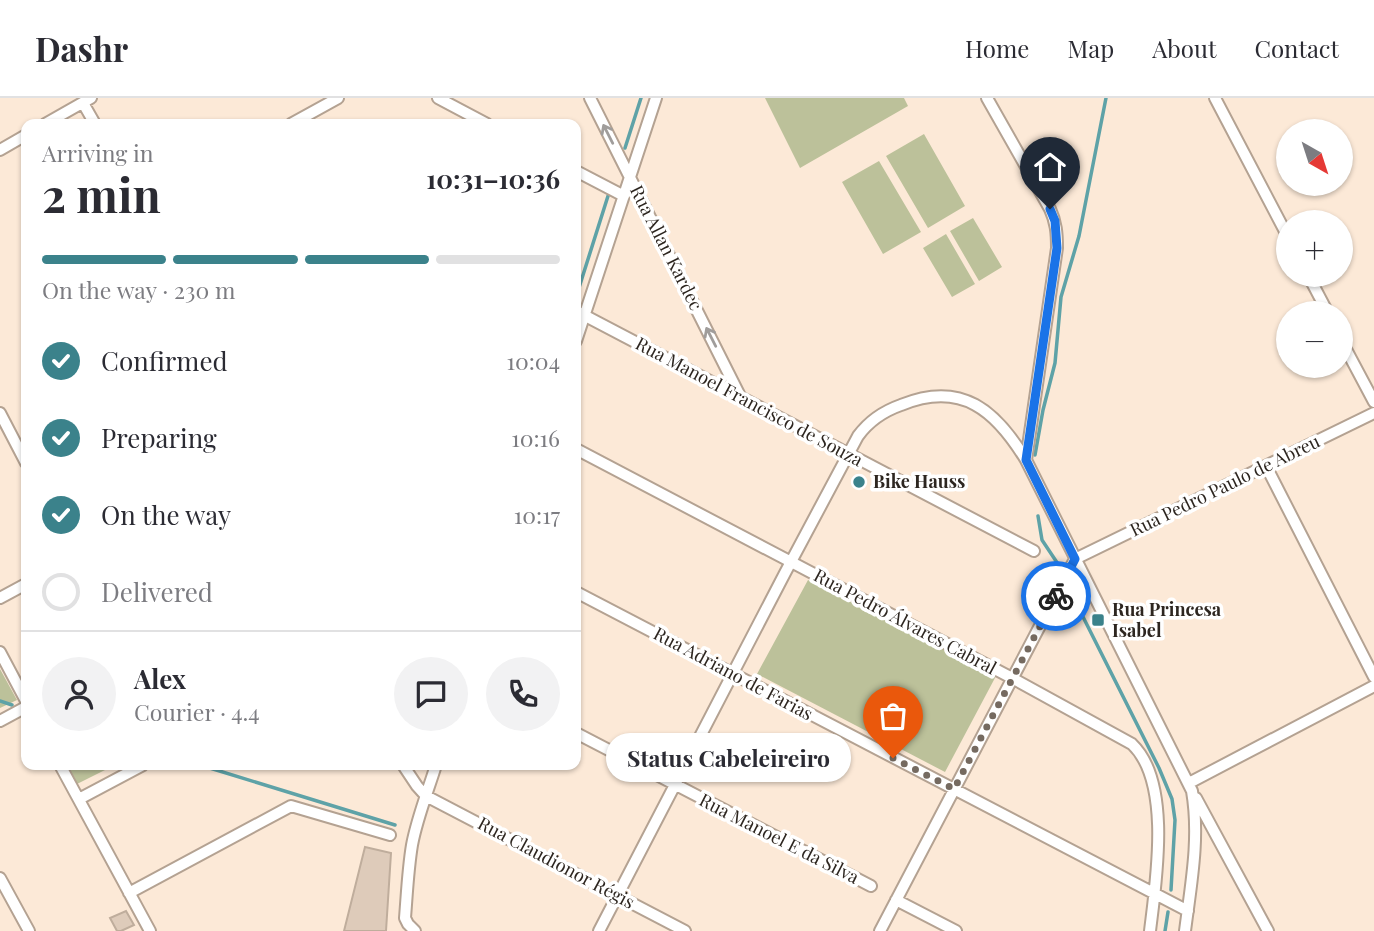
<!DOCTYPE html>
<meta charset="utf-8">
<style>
body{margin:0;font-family:"Playfair Display",serif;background:#f2f2f3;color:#2b2b33;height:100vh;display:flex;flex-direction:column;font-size:26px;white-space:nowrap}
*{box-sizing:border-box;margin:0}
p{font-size:23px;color:#7c7c81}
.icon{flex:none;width:38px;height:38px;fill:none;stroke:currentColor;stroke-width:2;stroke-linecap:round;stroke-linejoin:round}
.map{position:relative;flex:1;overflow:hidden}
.details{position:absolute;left:21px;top:21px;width:560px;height:651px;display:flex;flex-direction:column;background:#fff;border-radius:14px;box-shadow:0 2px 5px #0004}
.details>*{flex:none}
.needle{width:46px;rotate:141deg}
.fabs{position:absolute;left:1276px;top:21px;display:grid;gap:14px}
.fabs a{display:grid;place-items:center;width:77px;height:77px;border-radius:50%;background:#fff;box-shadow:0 2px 5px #0004;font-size:35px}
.pin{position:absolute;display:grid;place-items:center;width:60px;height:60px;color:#fff;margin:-72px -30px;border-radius:50% 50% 50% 0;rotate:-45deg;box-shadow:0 0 7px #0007}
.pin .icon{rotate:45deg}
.courier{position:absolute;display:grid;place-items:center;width:70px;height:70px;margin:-35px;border:5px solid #1a73e8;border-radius:50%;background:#fff;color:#222;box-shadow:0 2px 9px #0007}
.bubble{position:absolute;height:49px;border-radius:24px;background:#fff;box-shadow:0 2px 5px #0004;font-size:23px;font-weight:700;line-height:49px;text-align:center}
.summary em{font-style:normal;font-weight:700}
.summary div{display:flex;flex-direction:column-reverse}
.summary{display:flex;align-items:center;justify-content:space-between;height:119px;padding:0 21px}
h1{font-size:46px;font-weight:700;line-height:52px}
.bar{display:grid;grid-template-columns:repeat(4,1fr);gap:10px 7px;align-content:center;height:84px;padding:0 21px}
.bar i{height:9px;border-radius:5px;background:#e1e1e2}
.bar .on{background:#3b828b}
.bar p{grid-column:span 4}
.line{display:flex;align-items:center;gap:18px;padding:0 21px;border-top:2px solid #e1e1e2}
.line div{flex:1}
.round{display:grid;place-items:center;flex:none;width:74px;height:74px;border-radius:37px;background:#f2f2f3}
ol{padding:0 21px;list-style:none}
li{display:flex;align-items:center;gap:21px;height:77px}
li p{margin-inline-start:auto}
li .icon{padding:7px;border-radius:50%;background:#3b828b;color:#fff;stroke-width:4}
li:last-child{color:#7c7c81}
li i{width:38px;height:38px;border:4px solid #e1e1e2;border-radius:50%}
header{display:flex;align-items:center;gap:42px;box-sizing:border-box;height:98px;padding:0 35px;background:#fff;border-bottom:2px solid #e1e1e2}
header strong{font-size:33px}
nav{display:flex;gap:38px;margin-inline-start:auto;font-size:24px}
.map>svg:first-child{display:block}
.green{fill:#bcc19a}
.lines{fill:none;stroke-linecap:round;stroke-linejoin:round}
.stream{stroke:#5ea2a7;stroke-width:3.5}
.building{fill:#decbba;stroke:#bfad9c;stroke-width:2}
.minor-casing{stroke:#b4a292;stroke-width:14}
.minor{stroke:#fff;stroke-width:10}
.oneway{stroke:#a09d9b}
.done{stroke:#756a60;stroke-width:7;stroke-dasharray:0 12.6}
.route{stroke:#1a73e8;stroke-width:9}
.poi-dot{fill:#3b828b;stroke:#fff;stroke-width:2.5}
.labels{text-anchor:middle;stroke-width:7;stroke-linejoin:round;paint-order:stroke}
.street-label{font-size:18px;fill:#2d2620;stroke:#fff}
.poi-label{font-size:18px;font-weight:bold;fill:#2d2620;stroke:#fff;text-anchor:start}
</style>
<header>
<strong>Dashr</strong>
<nav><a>Home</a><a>Map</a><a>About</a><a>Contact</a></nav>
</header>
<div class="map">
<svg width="1374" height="833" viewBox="0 0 1374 833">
<rect width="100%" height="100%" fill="#fce9d7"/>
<path class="green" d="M765,0H904L908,8L800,70Z
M924,36L965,108L928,130L886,58Z
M879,63L921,134L883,156L842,84Z
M973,120L1002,169L979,183L950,133Z
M946,136L975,186L952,199L923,150Z
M808,482L996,578L945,674L757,576Z
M0,571L17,602L0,610Z
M67,667H115L77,686Z"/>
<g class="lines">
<path class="stream" d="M625,50L641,0
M577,196L608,98
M1035,357L1043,312L1055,265L1061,199L1079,138L1106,0
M1038,418L1042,442L1058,466
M1072,497L1159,670L1172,701L1175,722L1171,792
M0,603L12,607
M200,667L395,727
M1165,833L1168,814"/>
</g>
<path class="building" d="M365,749L391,755L386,833H344Z
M126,813L134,827L121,833H117L110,820Z"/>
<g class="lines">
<defs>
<path id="minor" d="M438,0L487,26
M590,0L741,300
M987,0L1050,111C1056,124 1057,135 1057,150L1026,362
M1215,0L1288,139
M83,5L95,26
M45,26L91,0
M291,26L338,0
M0,52L26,37
M576,73L624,98
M1308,177L1328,215
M576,213L1034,453
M1340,240L1374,304
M576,243L656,0
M0,315L26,365
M576,351L1012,580L1132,646C1172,684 1156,783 1150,833
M1266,368L1374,579
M1075,461L1374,315
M576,494L1188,813
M0,500L26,486
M0,554L26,603
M0,623L26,609
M576,635L871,788
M60,667L150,833
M403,667L417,688L426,698L685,833
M1189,685L1374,588
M1196,700L1268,833
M79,701L143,667
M0,780L29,833
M129,795L291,708L390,737
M896,802L956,833
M415,833L408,826L405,820C407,795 408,771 412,747C417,720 428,693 436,667
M599,833L785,475L858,338C869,323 884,313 901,307C962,282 996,313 1026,362L1192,693C1200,740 1191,786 1185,833
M880,833L1075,461"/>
</defs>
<use href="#minor" class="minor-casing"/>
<use href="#minor" class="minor"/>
</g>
<defs><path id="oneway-shaft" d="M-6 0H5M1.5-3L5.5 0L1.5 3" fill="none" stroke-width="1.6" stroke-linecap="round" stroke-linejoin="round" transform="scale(1.75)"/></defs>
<g class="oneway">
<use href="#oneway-shaft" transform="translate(608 36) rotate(-117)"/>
<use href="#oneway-shaft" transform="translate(711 239) rotate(-117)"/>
</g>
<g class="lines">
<path class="done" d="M893,660L954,691L1056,498"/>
<path class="route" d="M1050,111L1055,123L1057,150L1026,362L1075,461L1056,498"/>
</g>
<g class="poi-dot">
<circle cx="859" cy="384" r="7"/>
<rect x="1091" y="515" width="14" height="14" rx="3.5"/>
</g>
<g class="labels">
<g class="street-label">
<text transform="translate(666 150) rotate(63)" y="6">Rua Allan Kardec</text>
<text transform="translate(749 304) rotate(28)" y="6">Rua Manoel Francisco de Souza</text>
<text transform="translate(1225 388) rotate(-26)" y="6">Rua Pedro Paulo de Abreu</text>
<text transform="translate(905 524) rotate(28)" y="6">Rua Pedro Álvares Cabral</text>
<text transform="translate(733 576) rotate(28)" y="6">Rua Adriano de Farias</text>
<text transform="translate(779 741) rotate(27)" y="6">Rua Manoel E da Silva</text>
<text transform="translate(556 765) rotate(28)" y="6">Rua Claudionor Régis</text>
</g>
<g class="poi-label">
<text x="873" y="390">Bike Hauss</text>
<text x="1112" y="518">Rua Princesa<tspan x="1112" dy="21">Isabel</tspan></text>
</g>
</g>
</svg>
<div class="fabs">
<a><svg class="needle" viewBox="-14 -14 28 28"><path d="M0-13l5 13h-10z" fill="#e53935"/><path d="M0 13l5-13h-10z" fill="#7c7c81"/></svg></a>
<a>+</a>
<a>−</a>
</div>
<div class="pin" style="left:893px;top:660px;background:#ea580c"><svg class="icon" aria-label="bag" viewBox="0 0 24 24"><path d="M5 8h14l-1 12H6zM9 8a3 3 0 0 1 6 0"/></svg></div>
<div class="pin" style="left:1050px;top:111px;background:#1f2937"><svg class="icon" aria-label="home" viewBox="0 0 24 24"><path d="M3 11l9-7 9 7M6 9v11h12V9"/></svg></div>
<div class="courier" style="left:1056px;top:498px"><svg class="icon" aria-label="bike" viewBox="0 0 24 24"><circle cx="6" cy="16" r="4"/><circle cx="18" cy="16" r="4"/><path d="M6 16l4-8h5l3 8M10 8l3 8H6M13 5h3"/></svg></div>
<div class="bubble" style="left:606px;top:635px;width:245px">Status Cabeleireiro</div>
<section class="details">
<div class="summary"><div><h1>2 min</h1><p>Arriving in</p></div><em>10:31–10:36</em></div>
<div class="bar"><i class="on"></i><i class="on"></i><i class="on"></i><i></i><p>On the way · 230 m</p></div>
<ol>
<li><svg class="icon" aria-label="check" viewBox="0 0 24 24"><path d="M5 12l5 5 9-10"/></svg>Confirmed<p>10:04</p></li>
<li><svg class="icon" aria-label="check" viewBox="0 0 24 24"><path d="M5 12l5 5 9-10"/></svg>Preparing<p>10:16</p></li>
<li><svg class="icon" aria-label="check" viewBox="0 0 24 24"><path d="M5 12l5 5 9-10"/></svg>On the way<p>10:17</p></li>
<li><i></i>Delivered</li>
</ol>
<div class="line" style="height:126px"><a class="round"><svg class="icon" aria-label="person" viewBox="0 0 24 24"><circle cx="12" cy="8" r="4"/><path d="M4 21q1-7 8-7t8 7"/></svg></a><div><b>Alex</b><p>Courier · 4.4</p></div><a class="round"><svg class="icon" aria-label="chat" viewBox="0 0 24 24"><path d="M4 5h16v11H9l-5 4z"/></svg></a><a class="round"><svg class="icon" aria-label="phone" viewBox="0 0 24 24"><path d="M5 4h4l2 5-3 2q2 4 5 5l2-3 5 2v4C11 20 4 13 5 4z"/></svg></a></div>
</section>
</div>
